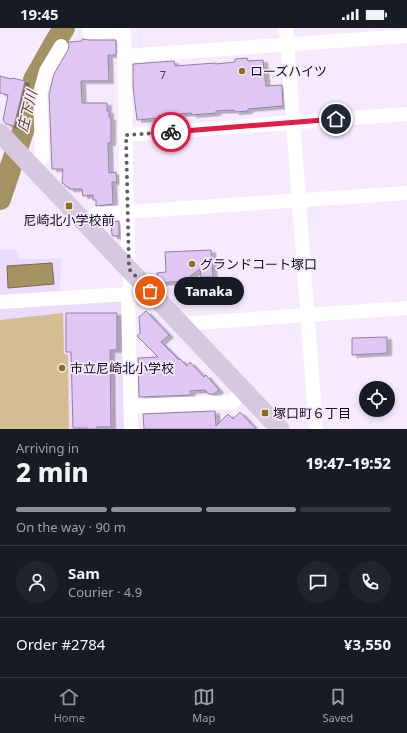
<!DOCTYPE html>
<meta charset="utf-8">
<style>
body{margin:0;font-family:"Noto Sans","Noto Sans JP",sans-serif;background:#20242c;color:#f1f3f6;height:100vh;display:flex;flex-direction:column;font-size:15px;white-space:nowrap}
*{box-sizing:border-box;margin:0}
p{font-size:13px;color:#9ea1a6}
.icon{flex:none;width:22px;height:22px;fill:none;stroke:currentColor;stroke-width:2;stroke-linecap:round;stroke-linejoin:round}
.map{position:relative;height:401px;overflow:hidden}
.panel{display:flex;flex-direction:column;background:#171b24;flex:1}
.panel>*{flex:none}
.buttons{position:absolute;left:359px;top:353px;display:grid;gap:8px}
.buttons a{display:grid;place-items:center;width:36px;height:36px;border-radius:50%;background:#171b24;box-shadow:0 2px 6px #0003;font-size:20px}
.pin{position:absolute;display:grid;place-items:center;width:34px;height:34px;color:#fff;margin:-17px;border:2px solid #fff;border-radius:50%;box-shadow:0 1px 4px #0007}
.courier{position:absolute;display:grid;place-items:center;width:40px;height:40px;margin:-20px;border:3px solid #e11d48;border-radius:50%;background:#fff;color:#222;box-shadow:0 1px 5px #0007}
.bubble{position:absolute;height:28px;border-radius:14px;background:#171b24;box-shadow:0 2px 6px #0003;font-size:13px;font-weight:800;line-height:28px;text-align:center}
.head em{font-style:normal;font-weight:800}
.head div{display:flex;flex-direction:column-reverse}
.head{display:flex;align-items:center;justify-content:space-between;height:68px;padding:0 16px}
h1{font-size:26px;font-weight:800;line-height:30px}
.bar{display:grid;grid-template-columns:repeat(4,1fr);gap:6px 4px;align-content:center;height:48px;padding:0 16px}
.bar i{height:5px;border-radius:3px;background:#363941}
.bar .on{background:#8c9099}
.bar p{grid-column:span 4}
.line{display:flex;align-items:center;gap:10px;padding:0 16px;border-top:1px solid #363941}
.line div{flex:1}
.round{display:grid;place-items:center;flex:none;width:42px;height:42px;border-radius:21px;background:#20242c}
.status{display:flex;justify-content:space-between;align-items:center;height:28px;padding:0 20px;background:#171b24;direction:ltr}
.status svg{height:11px;fill:currentColor}
.dock{display:flex;justify-content:space-around;align-items:center;height:56px;border-top:1px solid #363941;background:#171b24;font-size:11px;color:#9ea1a6}
.dock a{display:grid;justify-items:center;gap:2px}
.dock .on{color:#8c9099}
.map>svg:first-child{display:block}
.built{fill:#eddbfb}
.green{fill:#d2be90}
.water{fill:#a59263;stroke:#796a4c}
.lines{fill:none;stroke-linecap:round;stroke-linejoin:round}
.river{stroke:#a59263;stroke-width:22}
.building{fill:#e0c6f3;stroke:#92809f;filter:url(#shadow)}
.street{stroke:#fff;stroke-width:14}
.secondary{stroke:#d7c7df;stroke-width:19}
.done{stroke:#625a68;stroke-width:4;stroke-dasharray:0 7.2}
.route{stroke:#e11d48;stroke-width:5}
.poi-dot{fill:#8e6f13;stroke:#f6eaff;stroke-width:1.5}
.labels{text-anchor:middle;stroke-width:3.5;stroke-linejoin:round;paint-order:stroke}
.number-label{font-size:11px;fill:#463a4e}
.poi-label{font-size:13px;fill:#130c17;stroke:#f6eaff;text-anchor:start}
.water-label{font-size:14px;font-style:italic;fill:#533f00;stroke:#f6eaff}
</style>
<div class="status"><b>19:45</b><svg viewBox="0 0 49 12"><path d="M0 12V9h3v3zM5 12V6h3v6zM10 12V3h3v9zM15 12V0h3v12zM26 1h20v11H26zM47 4h2v5h-2z"/></svg></div>
<div class="map">
<svg width="407" height="401" viewBox="0 0 407 401">
<defs>
<filter id="shadow"><feDropShadow dx="4.5" dy="2.5" stdDeviation="0" flood-color="#0004"/></filter>
</defs>
<rect width="100%" height="100%" fill="#f6eaff"/>
<path class="built" d="M0,222H17L19,231H62L59,263L0,267Z
M118,270L123,274L125,401H0V280Z"/>
<path class="green" d="M63,285L64,326L68,327L69,401H0V292Z"/>
<path class="water" d="M52,235L54,256L8,260L7,238Z"/>
<g class="lines">
<path class="river" d="M0,171L28,88L34,52L56,13L64,0"/>
</g>
<path class="building" d="M82,11L89,12H116V27H108L109,53H81L82,75H107V83H109V89L111,90V115H108L109,145L116,144L117,154H112L113,176L96,178V172H93V167L83,168L82,161H69V159H66L64,156L62,155L63,141H52L49,66L54,46L68,22L69,18L68,14L82,13Z
M247,30L248,33L263,32L266,58L282,57L283,78L248,81V83L235,84L234,82L216,83V85L192,87L191,85L158,88L159,90L137,92L133,59V36L174,33L175,38L215,35V36L235,34V31Z
M0,48L11,51L12,50L25,53L14,98L6,96L3,92L8,67L0,65Z
M119,193V208H113L112,207L111,194Z
M211,222L213,249H201L200,241L184,253L158,255L157,245L166,244L165,224Z
M146,283L169,307L161,314L179,332L180,331L187,338L190,334L204,349L206,347L219,362L214,366H209L205,362L190,363L191,367L139,369L138,330L158,329L137,308L140,305L139,289Z
M66,285H117V322H110L111,399H97V401H87V400H73L71,324H66Z
M387,309V325L352,327V310Z
M215,383L216,398L228,386L233,391L240,384L256,401H144L143,386Z"/>
<g class="lines">
<path class="street" d="M286,0L316,401
M89,4L124,3
M124,28L407,8
M125,107L407,86
M31,138L42,129L40,65L46,43L61,18
M86,196L96,186L407,165
M128,266L131,401
M0,274L128,266L130,264L127,184L124,0
M181,296L407,280
M131,378L232,374L244,363"/>
<path class="secondary" d="M0,105L280,401"/>
</g>
<g class="lines">
<path class="done" d="M150,263L129,241L126,107L171,104"/>
<path class="route" d="M171,104L336,91"/>
</g>
<g class="poi-dot">
<circle cx="242" cy="43" r="4"/>
<rect x="65" y="174" width="8" height="8" rx="2"/>
<circle cx="192" cy="236" r="4"/>
<circle cx="62" cy="340" r="4"/>
<rect x="261" y="381" width="8" height="8" rx="2"/>
</g>
<g class="labels">
<g class="number-label">
<text x="163" y="51">7</text>
</g>
<g class="poi-label">
<text x="250" y="48">ローズハイツ</text>
<text x="69" y="197" text-anchor="middle">尼崎北小学校前</text>
<text x="200" y="241">グランドコート塚口</text>
<text x="70" y="345">市立尼崎北小学校</text>
<text x="273" y="390">塚口町６丁目</text>
</g>
<g class="water-label">
<text transform="translate(27 83) rotate(-76)" y="5">庄下川</text>
</g>
</g>
</svg>
<div class="buttons">
<a><svg class="icon" aria-label="locate" viewBox="0 0 24 24"><circle cx="12" cy="12" r="6"/><path d="M12 2v4M12 18v4M2 12h4M18 12h4"/></svg></a>
</div>
<div class="pin" style="left:150px;top:263px;background:#ea580c"><svg class="icon" aria-label="bag" viewBox="0 0 24 24"><path d="M5 8h14l-1 12H6zM9 8a3 3 0 0 1 6 0"/></svg></div>
<div class="pin" style="left:336px;top:91px;background:#1f2937"><svg class="icon" aria-label="home" viewBox="0 0 24 24"><path d="M3 11l9-7 9 7M6 9v11h12V9"/></svg></div>
<div class="courier" style="left:171px;top:104px"><svg class="icon" aria-label="bike" viewBox="0 0 24 24"><circle cx="6" cy="16" r="4"/><circle cx="18" cy="16" r="4"/><path d="M6 16l4-8h5l3 8M10 8l3 8H6M13 5h3"/></svg></div>
<div class="bubble" style="left:174px;top:249px;width:70px">Tanaka</div>
</div>
<section class="panel">
<div class="head"><div><h1>2 min</h1><p>Arriving in</p></div><em>19:47–19:52</em></div>
<div class="bar"><i class="on"></i><i class="on"></i><i class="on"></i><i></i><p>On the way · 90 m</p></div>
<div class="line" style="height:72px"><a class="round"><svg class="icon" aria-label="person" viewBox="0 0 24 24"><circle cx="12" cy="8" r="4"/><path d="M4 21q1-7 8-7t8 7"/></svg></a><div><b>Sam</b><p>Courier · 4.9</p></div><a class="round"><svg class="icon" aria-label="chat" viewBox="0 0 24 24"><path d="M4 5h16v11H9l-5 4z"/></svg></a><a class="round"><svg class="icon" aria-label="phone" viewBox="0 0 24 24"><path d="M5 4h4l2 5-3 2q2 4 5 5l2-3 5 2v4C11 20 4 13 5 4z"/></svg></a></div>
<div class="line" style="height:52px"><div>Order #2784</div><b>¥3,550</b></div>
</section>
<nav class="dock">
<a class="on"><svg class="icon" aria-label="home" viewBox="0 0 24 24"><path d="M3 11l9-7 9 7M6 9v11h12V9"/></svg>Home</a>
<a><svg class="icon" aria-label="map" viewBox="0 0 24 24"><path d="M3 6l6-2 6 2 6-2v14l-6 2-6-2-6 2zM9 4v14M15 6v14"/></svg>Map</a>
<a><svg class="icon" aria-label="saved" viewBox="0 0 24 24"><path d="M7 4h10v16l-5-4-5 4z"/></svg>Saved</a>
</nav>
